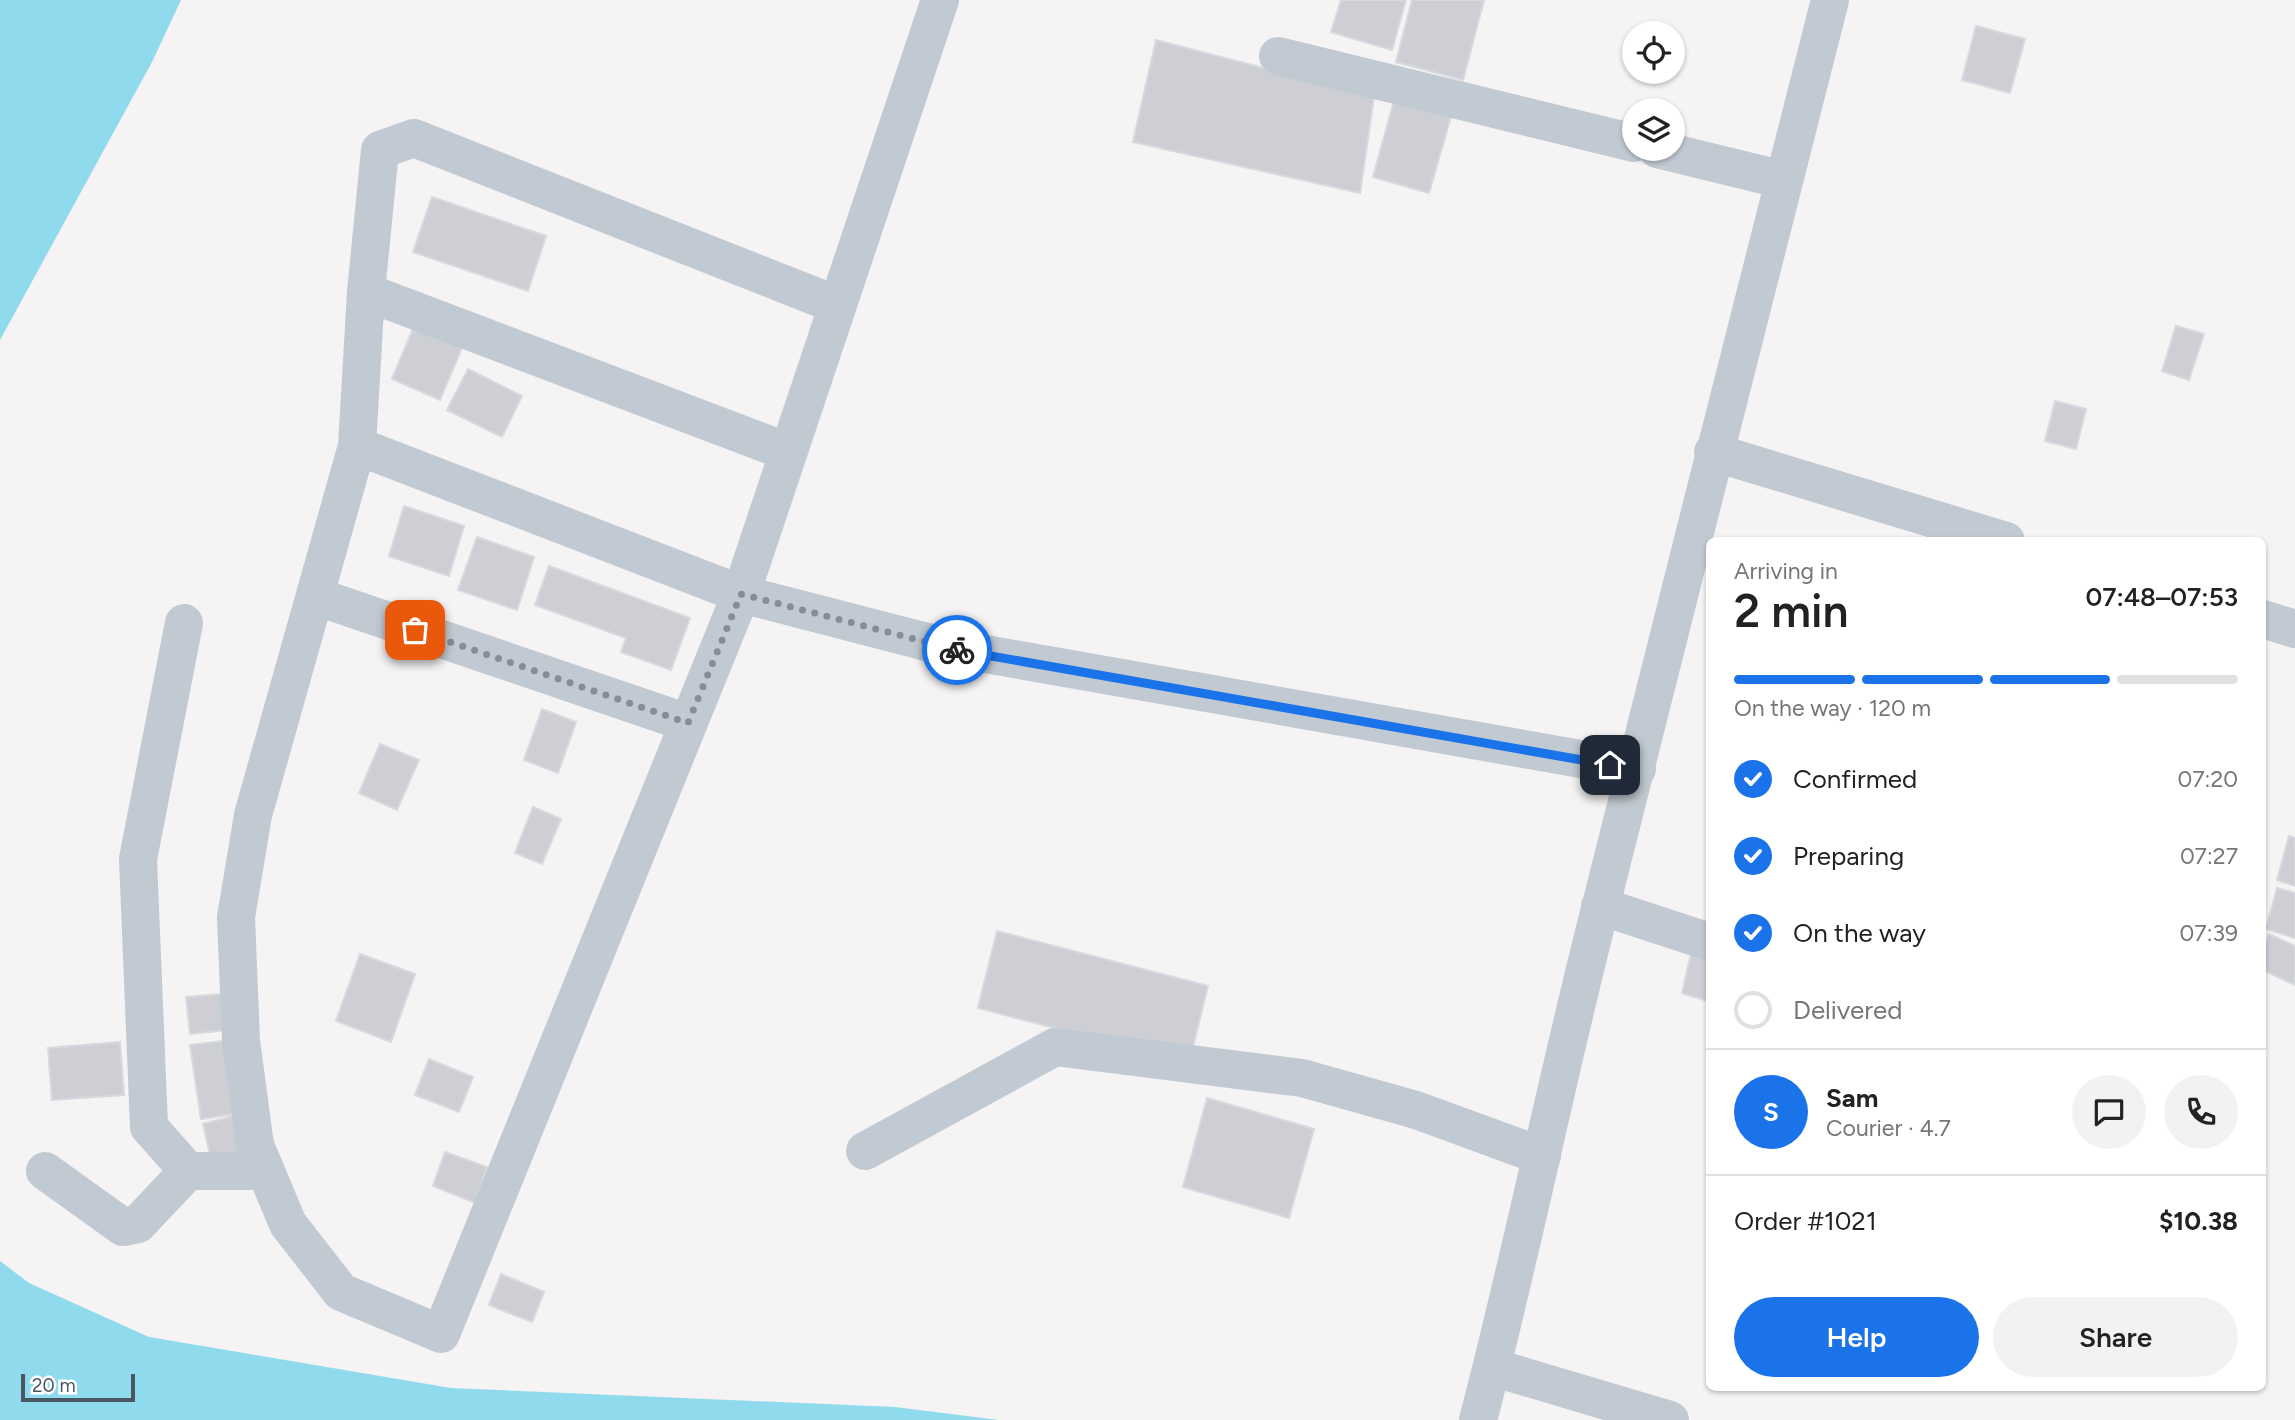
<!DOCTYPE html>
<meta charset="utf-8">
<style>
body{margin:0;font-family:Figtree,sans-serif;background:#f2f2f2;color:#222;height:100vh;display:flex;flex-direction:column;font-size:26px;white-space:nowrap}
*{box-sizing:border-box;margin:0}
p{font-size:23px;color:#767676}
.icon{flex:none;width:38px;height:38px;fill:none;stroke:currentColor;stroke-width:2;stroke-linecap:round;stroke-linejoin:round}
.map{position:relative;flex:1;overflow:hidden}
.sheet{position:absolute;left:1706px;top:537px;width:560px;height:854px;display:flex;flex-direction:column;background:#fff;border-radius:10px;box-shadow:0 2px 5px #0004}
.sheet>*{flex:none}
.buttons{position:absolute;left:1622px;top:21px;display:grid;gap:14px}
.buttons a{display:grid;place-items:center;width:63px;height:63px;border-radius:50%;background:#fff;box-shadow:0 2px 5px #0004;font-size:35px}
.scale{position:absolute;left:21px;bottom:18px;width:114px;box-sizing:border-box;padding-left:7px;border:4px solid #4a5661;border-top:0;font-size:19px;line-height:24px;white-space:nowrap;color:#4a5661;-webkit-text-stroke:5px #fff;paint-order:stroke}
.pin{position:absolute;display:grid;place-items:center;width:60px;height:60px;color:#fff;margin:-30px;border-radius:14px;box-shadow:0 4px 10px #0006}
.courier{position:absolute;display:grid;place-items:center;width:70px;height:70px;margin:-35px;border:5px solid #1a73e8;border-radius:50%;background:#fff;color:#222;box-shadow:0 2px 9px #0007}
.headline em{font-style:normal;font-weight:600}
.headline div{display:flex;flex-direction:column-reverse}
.headline{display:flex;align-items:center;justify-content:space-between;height:119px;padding:0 28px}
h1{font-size:46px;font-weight:600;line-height:52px}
.bar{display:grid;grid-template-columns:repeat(4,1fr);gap:10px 7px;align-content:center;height:84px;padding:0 28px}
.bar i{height:9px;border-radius:5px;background:#e0e0e0}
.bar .active{background:#1a73e8}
.bar p{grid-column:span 4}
.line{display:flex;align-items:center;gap:18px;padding:0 28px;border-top:2px solid #e0e0e0}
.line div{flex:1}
.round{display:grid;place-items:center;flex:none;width:74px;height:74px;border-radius:37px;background:#f2f2f2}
ol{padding:0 28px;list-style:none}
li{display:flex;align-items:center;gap:21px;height:77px}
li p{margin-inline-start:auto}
li .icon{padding:7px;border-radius:50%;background:#1a73e8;color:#fff;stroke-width:4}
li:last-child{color:#767676}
li i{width:38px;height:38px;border:4px solid #e0e0e0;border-radius:50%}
.button{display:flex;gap:14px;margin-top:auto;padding:14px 28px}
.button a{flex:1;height:80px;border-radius:42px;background:#1a73e8;color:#fff;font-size:28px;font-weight:600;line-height:80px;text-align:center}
.button a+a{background:#f2f2f2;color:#222}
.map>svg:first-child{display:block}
.water{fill:#90daee}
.building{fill:#cdcfd5;stroke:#d7d9de;stroke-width:2}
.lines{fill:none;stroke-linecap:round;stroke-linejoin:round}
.minor{stroke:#c1cad2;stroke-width:38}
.done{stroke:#868d94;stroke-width:7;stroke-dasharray:0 12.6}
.route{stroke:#1a73e8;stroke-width:9}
</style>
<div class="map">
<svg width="2295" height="1420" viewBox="0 0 2295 1420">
<rect width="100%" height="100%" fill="#f5f3f3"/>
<path class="water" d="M0,0H181L152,62L0,340Z
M0,1261L29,1283L149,1337L451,1388L895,1407L999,1420H0Z"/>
<path class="building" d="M1341,0H1406L1392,50L1331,32Z
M1412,0H1484L1463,80L1396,62Z
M1976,26L2025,39L2010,93L1962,80Z
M1156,40L1374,97L1360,193L1133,142Z
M1395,97L1452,113L1429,193L1373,177Z
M432,197L546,236L528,291L413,252Z
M415,324L463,345L440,400L392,379Z
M2176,326L2204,334L2189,380L2162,371Z
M468,369L522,396L502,437L447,410Z
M2055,401L2086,409L2076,449L2045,441Z
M404,506L464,526L449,576L389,556Z
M477,537L534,557L517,610L458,590Z
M549,566L690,618L671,670L621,652L626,638L535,605Z
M542,709L576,722L558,773L524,760Z
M380,744L419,760L397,810L359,793Z
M533,807L561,819L542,864L515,853Z
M2289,836L2295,838V886L2277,880Z
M2277,888L2295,893V938L2266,929Z
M997,931L1208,986L1189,1063L978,1008Z
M2269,934L2295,946V985L2263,970V948Z
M1693,945L1710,950V1002L1682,993Z
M360,954L415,974L391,1042L336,1021Z
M223,994L227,1030L190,1034L186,997Z
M230,1040L240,1113L201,1119L190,1045Z
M120,1042L124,1095L52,1100L48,1048Z
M429,1059L473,1077L459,1112L415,1095Z
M1207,1098L1314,1129L1289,1218L1183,1187Z
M240,1114L250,1155L212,1164L203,1124Z
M445,1152L487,1167L475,1203L433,1186Z
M501,1274L544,1292L532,1322L489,1305Z"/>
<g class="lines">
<path class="minor" d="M1278,56L1634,143
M1657,149L1784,180
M366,292L788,452
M837,305L414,138L380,150L366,292L357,446L253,815L236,917L241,1041L255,1145L288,1224L341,1292L441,1334L741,594L940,0
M357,446L741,594L946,647L1637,769
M1713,452L2006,541
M315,596L688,723
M2263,619L2295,629
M184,623L138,859L149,1127L188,1171H266
M1600,906L1710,942
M865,1151L1055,1047L1302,1078L1416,1110L1542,1156
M45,1171L123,1227L138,1224L188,1171
M1492,1367L1670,1420
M1478,1420C1523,1249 1557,1076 1601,905C1677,603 1753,302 1830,0"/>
</g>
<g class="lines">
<path class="done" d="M415,630L688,723L741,594L957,650"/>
<path class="route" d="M957,650L1610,765"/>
</g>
</svg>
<div class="buttons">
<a><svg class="icon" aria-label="locate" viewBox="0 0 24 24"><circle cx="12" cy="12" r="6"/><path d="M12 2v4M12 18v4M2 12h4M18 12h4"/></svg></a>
<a><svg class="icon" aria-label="layers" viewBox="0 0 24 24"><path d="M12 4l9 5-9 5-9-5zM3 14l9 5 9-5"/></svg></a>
</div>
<div class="scale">20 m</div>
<div class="pin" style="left:415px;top:630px;background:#ea580c"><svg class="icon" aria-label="bag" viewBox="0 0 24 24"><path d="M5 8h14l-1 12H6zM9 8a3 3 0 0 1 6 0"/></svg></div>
<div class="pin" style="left:1610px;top:765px;background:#1f2937"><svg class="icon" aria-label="home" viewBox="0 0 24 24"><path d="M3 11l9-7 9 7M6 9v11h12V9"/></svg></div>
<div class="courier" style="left:957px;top:650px"><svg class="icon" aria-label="bike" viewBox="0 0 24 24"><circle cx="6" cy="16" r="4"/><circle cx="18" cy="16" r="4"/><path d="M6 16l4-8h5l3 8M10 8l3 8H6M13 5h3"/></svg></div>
<section class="sheet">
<div class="headline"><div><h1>2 min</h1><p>Arriving in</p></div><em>07:48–07:53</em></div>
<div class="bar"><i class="active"></i><i class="active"></i><i class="active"></i><i></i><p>On the way · 120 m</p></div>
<ol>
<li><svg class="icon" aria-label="check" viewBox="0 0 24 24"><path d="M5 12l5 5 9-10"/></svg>Confirmed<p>07:20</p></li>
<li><svg class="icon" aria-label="check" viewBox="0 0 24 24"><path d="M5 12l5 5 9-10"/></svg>Preparing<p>07:27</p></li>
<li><svg class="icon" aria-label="check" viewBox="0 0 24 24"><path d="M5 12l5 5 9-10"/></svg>On the way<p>07:39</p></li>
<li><i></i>Delivered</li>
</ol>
<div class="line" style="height:126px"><b class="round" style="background:#1a73e8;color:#fff">S</b><div><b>Sam</b><p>Courier · 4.7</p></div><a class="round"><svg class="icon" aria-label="chat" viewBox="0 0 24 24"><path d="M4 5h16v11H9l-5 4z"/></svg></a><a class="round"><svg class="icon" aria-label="phone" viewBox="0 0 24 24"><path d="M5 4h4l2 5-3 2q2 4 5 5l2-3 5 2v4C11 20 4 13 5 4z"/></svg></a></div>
<div class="line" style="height:91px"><div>Order #1021</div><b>$10.38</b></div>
<div class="button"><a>Help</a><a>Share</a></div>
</section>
</div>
